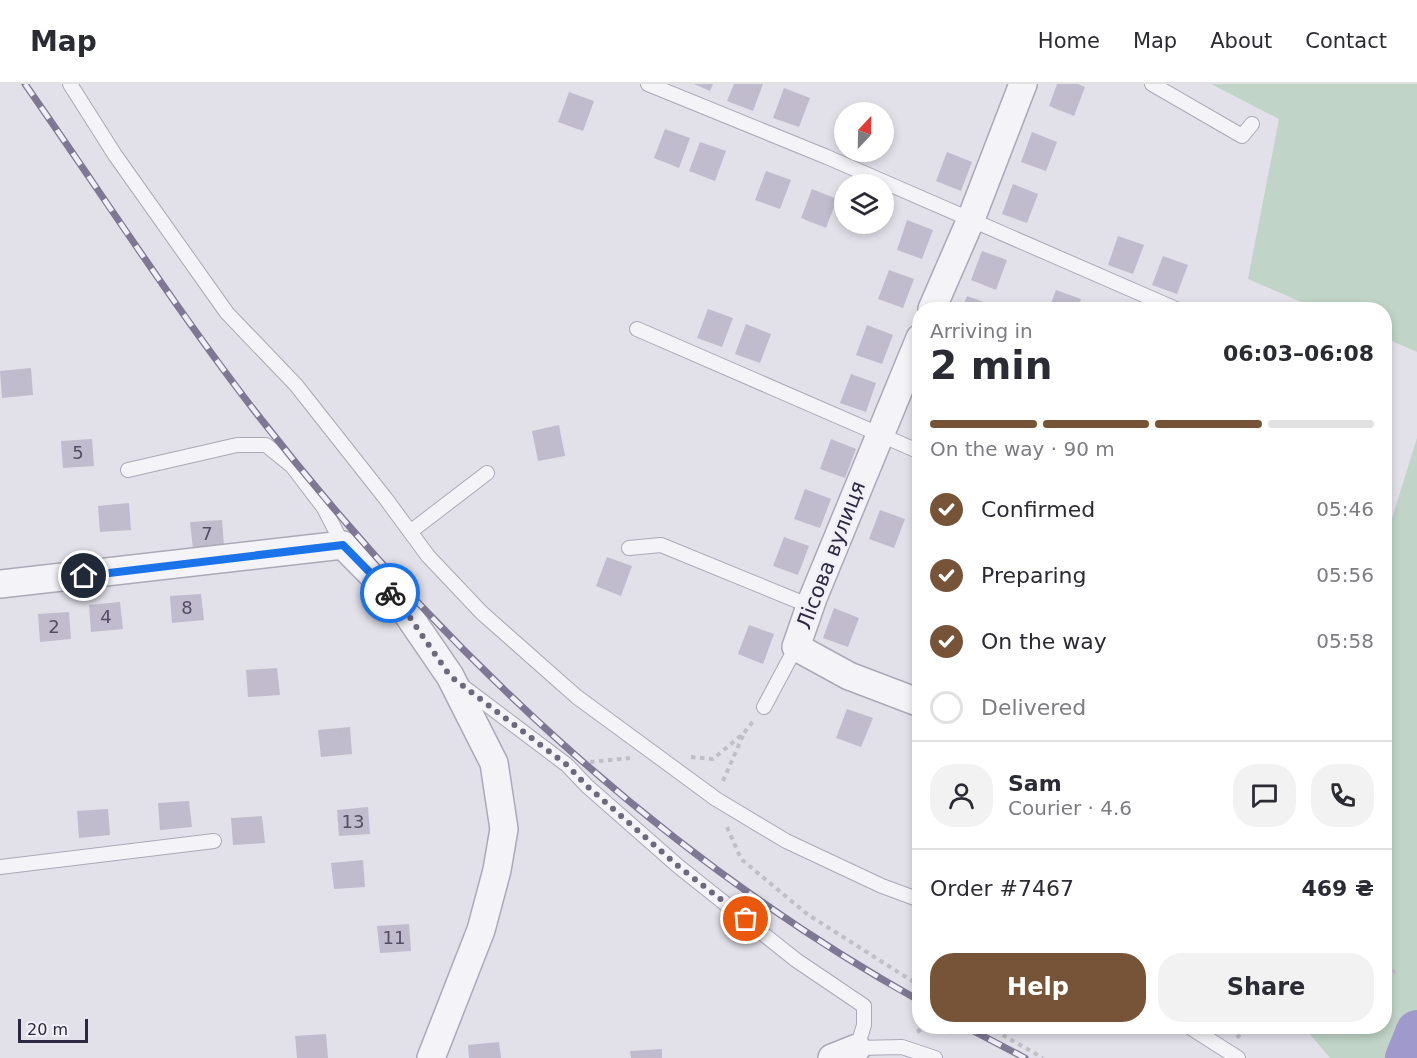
<!DOCTYPE html>
<meta charset="utf-8">
<style>
body{margin:0;font-family:"DejaVu Sans",sans-serif;background:#f2f2f3;color:#2b2b33;height:100vh;display:flex;flex-direction:column;font-size:22px;white-space:nowrap}
*{box-sizing:border-box;margin:0}
p{font-size:20px;color:#7c7c81}
.icon{flex:none;width:33px;height:33px;fill:none;stroke:currentColor;stroke-width:2;stroke-linecap:round;stroke-linejoin:round}
.map{position:relative;flex:1;overflow:hidden}
.panel{position:absolute;left:912px;top:218px;width:480px;height:732px;display:flex;flex-direction:column;background:#fff;border-radius:24px;box-shadow:0 3px 9px #0003}
.panel>*{flex:none}
.needle{width:39px;rotate:22deg}
.buttons{position:absolute;left:834px;top:18px;display:grid;gap:12px}
.buttons a{display:grid;place-items:center;width:60px;height:60px;border-radius:50%;background:#fff;box-shadow:0 3px 9px #0003;font-size:30px}
.scale{position:absolute;left:18px;bottom:15px;width:70px;box-sizing:border-box;padding-left:6px;border:3px solid #2e2742;border-top:0;font-size:16px;line-height:21px;white-space:nowrap;color:#2e2742;-webkit-text-stroke:4px #f1eff7;paint-order:stroke}
.pin{position:absolute;display:grid;place-items:center;width:51px;height:51px;color:#fff;margin:-26px;border:3px solid #fff;border-radius:50%;box-shadow:0 2px 6px #0007}
.courier{position:absolute;display:grid;place-items:center;width:60px;height:60px;margin:-30px;border:4px solid #1a73e8;border-radius:50%;background:#fff;color:#222;box-shadow:0 2px 8px #0007}
.headline em{font-style:normal;font-weight:700}
.headline div{display:flex;flex-direction:column-reverse}
.headline{display:flex;align-items:center;justify-content:space-between;height:102px;padding:0 18px}
h1{font-size:39px;font-weight:700;line-height:45px}
.bar{display:grid;grid-template-columns:repeat(4,1fr);gap:9px 6px;align-content:center;height:72px;padding:0 18px}
.bar i{height:8px;border-radius:4px;background:#e1e1e2}
.bar .on{background:#775438}
.bar p{grid-column:span 4}
.line{display:flex;align-items:center;gap:15px;padding:0 18px;border-top:2px solid #e1e1e2}
.line div{flex:1}
.round{display:grid;place-items:center;flex:none;width:63px;height:63px;border-radius:24px;background:#f2f2f3}
ol{padding:0 18px;list-style:none}
li{display:flex;align-items:center;gap:18px;height:66px}
li p{margin-inline-start:auto}
li .icon{padding:6px;border-radius:50%;background:#775438;color:#fff;stroke-width:4}
li:last-child{color:#7c7c81}
li i{width:33px;height:33px;border:3px solid #e1e1e2;border-radius:50%}
.cta{display:flex;gap:12px;margin-top:auto;padding:12px 18px}
.cta a{flex:1;height:69px;border-radius:24px;background:#775438;color:#fff;font-size:24px;font-weight:700;line-height:69px;text-align:center}
.cta a+a{background:#f2f2f3;color:#2b2b33}
header{display:flex;align-items:center;gap:36px;box-sizing:border-box;height:84px;padding:0 30px;background:#fff;border-bottom:2px solid #e1e1e2}
header strong{font-size:28px}
nav{display:flex;gap:33px;margin-inline-start:auto;font-size:21px}
.map>svg:first-child{display:block}
.green{fill:#c0d4c7}
.lines{fill:none;stroke-linecap:round;stroke-linejoin:round}
.river{stroke:#a099cb;stroke-width:42}
.building{fill:#c0bccd}
.lane-casing{stroke:#aca8b7;stroke-width:16}
.street-casing{stroke:#aca8b7;stroke-width:30}
.path{stroke:#c1bec8;stroke-width:4;stroke-dasharray:4.5 4.5;stroke-linecap:butt}
.lane{stroke:#f4f3f7;stroke-width:14}
.street{stroke:#f4f3f7;stroke-width:27}
.rail-casing{stroke:#7f7894;stroke-width:7}
.rail{stroke:#f1eff7;stroke-width:4.5;stroke-dasharray:14;stroke-linecap:butt}
.done{stroke:#6d687c;stroke-width:6;stroke-dasharray:0 10.8}
.route{stroke:#1a73e8;stroke-width:8}
.labels{text-anchor:middle;stroke-width:5;stroke-linejoin:round;paint-order:stroke}
.number-label{font-size:18px;fill:#524c65}
.street-label{font-size:21px;fill:#2e2742;stroke:#f1eff7}
</style>
<header>
<strong>Map</strong>
<nav><a>Home</a><a>Map</a><a>About</a><a>Contact</a></nav>
</header>
<div class="map">
<svg width="1417" height="974" viewBox="0 0 1417 974">
<rect width="100%" height="100%" fill="#e2e0e9"/>
<path class="green" d="M1211,0H1417V268L1385,254L1384,225H1318L1248,195L1279,35Z
M1417,354V974H1330L1303,942H1384V460Z"/>
<g class="lines">
<path class="river" d="M1406,974L1417,947"/>
</g>
<path class="building" d="M694,0H713L710,7Z
M734,0H763L753,27L727,17Z
M1057,0H1078L1085,3L1074,32L1049,22Z
M784,4L810,14L799,43L773,34Z
M569,8L594,17L583,47L558,38Z
M665,45L690,54L679,84L654,74Z
M1032,48L1057,58L1046,87L1021,78Z
M700,58L726,67L715,97L689,87Z
M947,68L972,78L961,107L936,97Z
M766,87L791,96L780,125L755,116Z
M1013,100L1038,110L1027,139L1002,130Z
M812,105L837,115L826,144L801,134Z
M907,136L933,146L922,175L897,166Z
M1118,152L1144,161L1133,190L1108,181Z
M982,167L1007,176L996,206L971,196Z
M1163,172L1188,181L1177,210L1152,201Z
M889,186L914,195L903,224L878,215Z
M1056,206L1081,215L1078,225H1049Z
M967,212L992,221L991,225H962Z
M708,225L733,234L722,263L697,254Z
M746,240L771,250L760,279L735,270Z
M867,241L893,251L882,280L856,271Z
M31,284L33,311L2,314L0,287Z
M851,290L876,299L866,328L840,319Z
M559,341L565,372L538,377L532,347Z
M92,355L94,382L63,384L61,357Z
M831,355L856,365L845,394L820,385Z
M805,405L831,415L820,444L794,435Z
M129,419L131,446L100,448L98,422Z
M880,426L905,435L894,464L869,455Z
M222,436L224,463L193,465L190,438Z
M784,453L809,462L798,491L773,482Z
M607,473L632,482L621,512L596,502Z
M201,510L204,536L172,539L170,512Z
M120,518L123,545L91,548L89,521Z
M834,524L859,534L848,563L823,554Z
M69,528L71,555L40,558L38,530Z
M749,541L774,550L763,580L738,570Z
M277,584L280,611L248,613L246,586Z
M847,625L873,634L861,663L836,654Z
M350,643L352,670L321,673L318,646Z
M189,717L192,743L160,746L158,719Z
M368,723L370,750L339,752L337,726Z
M108,725L110,751L79,754L77,727Z
M262,732L265,759L233,761L231,734Z
M363,776L365,803L334,805L331,779Z
M409,840L411,867L380,869L377,842Z
M326,950L328,974H297L295,952Z
M499,958L501,974H469L468,961Z
M662,965V974H631L630,967Z"/>
<g class="lines">
<defs>
<path id="lane" d="M70,0L115,71L227,229L296,301L386,415L428,472L482,529L577,613L716,715L786,757L882,802L920,816
M648,0L827,73L1176,225
M1152,0L1242,52L1252,40
M637,245L920,368
M128,386L237,361H266L292,382L324,424L343,461
M410,448L487,389
M629,464L661,461L810,522
M461,601L567,681L587,702L678,782L796,876L864,922V941L857,964L902,963L935,974
M764,623L796,563
M0,783L214,757
M1188,942L1238,974"/>
<path id="street" d="M932,225L971,135L1023,0
M920,254L813,514L796,563L849,592L920,619
M0,500L343,461L400,519L450,592L494,679L504,745L497,786L481,846L431,974
M832,974L857,964"/>
</defs>
<use href="#lane" class="lane-casing"/>
<use href="#street" class="street-casing"/>
<path class="path" d="M691,673L713,675L744,649L754,636
M590,678L630,674
M723,697L744,649
M727,743L741,775L807,830L920,902
M1384,891L1395,887
M930,942L952,949L972,942
M987,942L1043,974
M917,948L926,942
M1237,954L1247,942"/>
<use href="#lane" class="lane"/>
<use href="#street" class="street"/>
<defs>
<path id="rail" d="M25,0C102,110 175,224 257,330C439,564 660,772 920,917
M964,942L1025,974"/>
</defs>
<use href="#rail" class="rail-casing"/>
<use href="#rail" class="rail"/>
</g>
<g class="lines">
<path class="done" d="M390,509L400,519L450,592L567,681L587,702L678,782L746,835"/>
<path class="route" d="M84,492L343,461L390,509"/>
</g>
<g class="labels">
<g class="number-label">
<text x="78" y="375">5</text>
<text x="207" y="456">7</text>
<text x="187" y="530">8</text>
<text x="106" y="539">4</text>
<text x="54" y="549">2</text>
<text x="353" y="744">13</text>
<text x="394" y="860">11</text>
</g>
<g class="street-label">
<text transform="translate(831 471) rotate(-69)" y="7">Лісова вулиця</text>
</g>
</g>
</svg>
<div class="buttons">
<a><svg class="needle" viewBox="-14 -14 28 28"><path d="M0-13l5 13h-10z" fill="#e53935"/><path d="M0 13l5-13h-10z" fill="#7c7c81"/></svg></a>
<a><svg class="icon" aria-label="layers" viewBox="0 0 24 24"><path d="M12 4l9 5-9 5-9-5zM3 14l9 5 9-5"/></svg></a>
</div>
<div class="scale">20 m</div>
<div class="pin" style="left:746px;top:835px;background:#ea580c"><svg class="icon" aria-label="bag" viewBox="0 0 24 24"><path d="M5 8h14l-1 12H6zM9 8a3 3 0 0 1 6 0"/></svg></div>
<div class="pin" style="left:84px;top:492px;background:#1f2937"><svg class="icon" aria-label="home" viewBox="0 0 24 24"><path d="M3 11l9-7 9 7M6 9v11h12V9"/></svg></div>
<div class="courier" style="left:390px;top:509px"><svg class="icon" aria-label="bike" viewBox="0 0 24 24"><circle cx="6" cy="16" r="4"/><circle cx="18" cy="16" r="4"/><path d="M6 16l4-8h5l3 8M10 8l3 8H6M13 5h3"/></svg></div>
<section class="panel">
<div class="headline"><div><h1>2 min</h1><p>Arriving in</p></div><em>06:03–06:08</em></div>
<div class="bar"><i class="on"></i><i class="on"></i><i class="on"></i><i></i><p>On the way · 90 m</p></div>
<ol>
<li><svg class="icon" aria-label="check" viewBox="0 0 24 24"><path d="M5 12l5 5 9-10"/></svg>Confirmed<p>05:46</p></li>
<li><svg class="icon" aria-label="check" viewBox="0 0 24 24"><path d="M5 12l5 5 9-10"/></svg>Preparing<p>05:56</p></li>
<li><svg class="icon" aria-label="check" viewBox="0 0 24 24"><path d="M5 12l5 5 9-10"/></svg>On the way<p>05:58</p></li>
<li><i></i>Delivered</li>
</ol>
<div class="line" style="height:108px"><a class="round"><svg class="icon" aria-label="person" viewBox="0 0 24 24"><circle cx="12" cy="8" r="4"/><path d="M4 21q1-7 8-7t8 7"/></svg></a><div><b>Sam</b><p>Courier · 4.6</p></div><a class="round"><svg class="icon" aria-label="chat" viewBox="0 0 24 24"><path d="M4 5h16v11H9l-5 4z"/></svg></a><a class="round"><svg class="icon" aria-label="phone" viewBox="0 0 24 24"><path d="M5 4h4l2 5-3 2q2 4 5 5l2-3 5 2v4C11 20 4 13 5 4z"/></svg></a></div>
<div class="line" style="height:78px"><div>Order #7467</div><b>469 ₴</b></div>
<div class="cta"><a>Help</a><a>Share</a></div>
</section>
</div>
